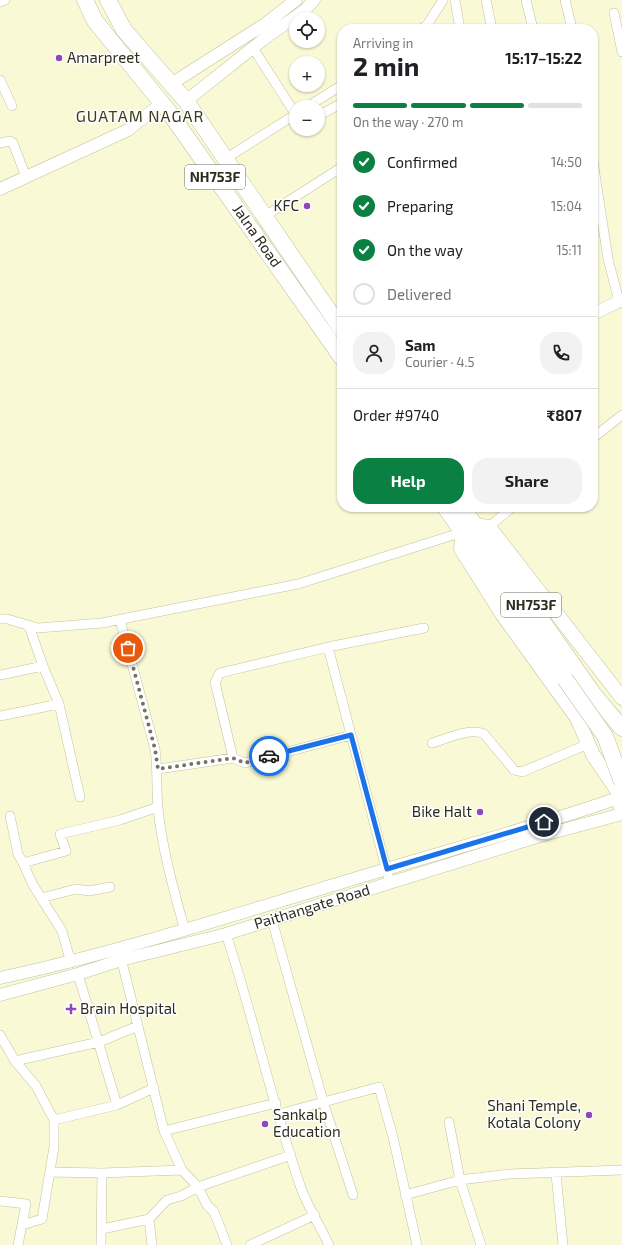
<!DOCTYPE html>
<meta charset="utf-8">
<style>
body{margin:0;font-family:"Exo 2",sans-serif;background:#f2f2f2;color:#202124;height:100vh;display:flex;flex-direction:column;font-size:15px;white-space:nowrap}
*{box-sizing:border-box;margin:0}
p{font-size:13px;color:#757577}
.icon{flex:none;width:22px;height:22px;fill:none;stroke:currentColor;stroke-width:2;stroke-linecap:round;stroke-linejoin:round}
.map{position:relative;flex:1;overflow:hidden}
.side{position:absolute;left:337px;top:24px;width:261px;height:488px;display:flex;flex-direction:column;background:#fff;border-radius:16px;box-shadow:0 1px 3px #0004}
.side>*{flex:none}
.controls{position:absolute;left:289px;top:12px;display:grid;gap:8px}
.controls a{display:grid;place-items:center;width:36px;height:36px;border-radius:50%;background:#fff;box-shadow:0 1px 3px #0004;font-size:20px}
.pin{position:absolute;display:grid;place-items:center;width:34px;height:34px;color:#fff;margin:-17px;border:2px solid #fff;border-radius:50%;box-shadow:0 1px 4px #0007}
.courier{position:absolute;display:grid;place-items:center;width:40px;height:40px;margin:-20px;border:3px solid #1a73e8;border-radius:50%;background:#fff;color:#222;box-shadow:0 1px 5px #0007}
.overview em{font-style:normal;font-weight:700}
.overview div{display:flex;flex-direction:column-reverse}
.overview{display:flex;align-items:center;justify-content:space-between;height:68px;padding:0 16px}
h1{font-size:26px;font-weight:700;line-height:30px}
.bar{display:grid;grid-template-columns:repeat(4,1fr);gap:6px 4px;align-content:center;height:48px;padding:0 16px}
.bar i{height:5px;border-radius:3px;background:#e0e0e0}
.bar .active{background:#0b8043}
.bar p{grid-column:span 4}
.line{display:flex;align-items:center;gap:10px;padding:0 16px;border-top:1px solid #e0e0e0}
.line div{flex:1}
.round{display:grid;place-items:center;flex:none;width:42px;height:42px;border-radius:16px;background:#f2f2f2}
ol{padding:0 16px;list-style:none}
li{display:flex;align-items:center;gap:12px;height:44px}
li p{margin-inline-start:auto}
li .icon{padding:4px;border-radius:50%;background:#0b8043;color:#fff;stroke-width:4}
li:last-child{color:#757577}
li i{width:22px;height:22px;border:2px solid #e0e0e0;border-radius:50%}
.action{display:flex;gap:8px;margin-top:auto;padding:8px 16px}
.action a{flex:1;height:46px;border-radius:16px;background:#0b8043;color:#fff;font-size:16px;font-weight:700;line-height:46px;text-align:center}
.action a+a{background:#f2f2f2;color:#202124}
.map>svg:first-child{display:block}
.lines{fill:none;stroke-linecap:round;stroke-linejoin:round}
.street-casing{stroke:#c2c29f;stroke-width:10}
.secondary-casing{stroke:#c2c29f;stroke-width:13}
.primary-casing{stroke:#c2c29f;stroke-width:15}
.highway-casing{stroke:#c2c29f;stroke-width:17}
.street{stroke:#fff;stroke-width:9}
.secondary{stroke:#fff;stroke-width:12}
.primary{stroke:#fff;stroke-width:14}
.highway{stroke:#fff;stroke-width:16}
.highway-bridge-casing{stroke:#c2c29f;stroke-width:17;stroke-linecap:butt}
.highway-bridge{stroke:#fff;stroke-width:16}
.done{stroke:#74745f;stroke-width:4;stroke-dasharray:0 7.2}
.route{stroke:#1a73e8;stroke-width:5}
.poi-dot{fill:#8e48bc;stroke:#fff;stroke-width:1.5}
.labels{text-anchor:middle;stroke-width:3;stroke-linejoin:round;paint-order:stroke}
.shield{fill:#fff;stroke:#6c6c62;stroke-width:1}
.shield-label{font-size:14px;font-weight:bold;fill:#2d2d1f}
.poi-label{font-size:15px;fill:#2d2d1f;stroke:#fff;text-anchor:start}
.street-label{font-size:15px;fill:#2d2d1f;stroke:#fff}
.neighbourhood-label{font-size:16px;letter-spacing:1px;fill:#3c3c1e;stroke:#fff}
</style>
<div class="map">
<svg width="622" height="1245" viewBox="0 0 622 1245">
<rect width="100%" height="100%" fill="#f9f9d5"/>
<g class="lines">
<defs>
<path id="street" d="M455,0L460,29
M486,0L492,29
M526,0L533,29
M565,0L572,29
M0,2L5,0
M614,13L622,52
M421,29L427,25L443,0
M253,48L296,115
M0,80L12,106
M307,107L342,85
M318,116L342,103
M0,143L10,141L13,143L26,177
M225,159L296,114
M593,161L608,259L619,301
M265,216L342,167
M593,438L622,415
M489,527L512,507
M0,619H7L38,628L102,623L298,584L463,532
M120,620L155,749C158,769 156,788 158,808C162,849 174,891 185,931
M29,626L43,666L59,704L80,797
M0,675L43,666
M0,716L59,704
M432,743C445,739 472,727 484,734L514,770L522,772L588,744
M233,758L215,682L220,673L328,647
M158,769L233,758L245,763L351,735
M10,816L18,854L23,863
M390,883L328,647L424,628
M41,898L76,889L89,891L110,887
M272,920L323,1101L353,1195
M226,934C254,1018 272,1104 301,1188C308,1207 320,1226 329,1245
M120,954L164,1131L182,1170L198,1187L291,1155
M71,963L62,931L33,885L23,863L66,851L60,834L120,820L158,807
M78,974L117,1105
M0,1035L15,1061L36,1086L54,1120V1147L42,1219L22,1225
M15,1061L99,1042L138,1026
M279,1114L379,1087L393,1137L417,1245
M54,1120L117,1105L154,1088
M449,1122L460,1180L481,1245
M164,1131L276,1103
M50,1172L102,1173
M556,1174L563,1245
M405,1195L460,1180L509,1174L622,1170
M0,1201L26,1204L18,1245
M149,1219L167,1200L181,1196L198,1187L207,1205L214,1212L227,1245
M102,1229L149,1219L152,1245
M101,1245L102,1173L182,1170
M250,1245L315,1215"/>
<path id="secondary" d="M171,84L265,24L296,0
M186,101L269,35L304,11L314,0
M0,189L128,130L162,103
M593,314L622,300
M0,978C115,953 227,917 340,883C433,854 527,830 618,798
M0,995L78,974L121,960L226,934L540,836L622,814"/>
<path id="primary" d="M475,525L489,527L622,698
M463,532L461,549L502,614L577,718L593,755L619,793
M620,786L618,798L622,811"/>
<path id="highway" d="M85,0L95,21L169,112L342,358
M108,0L124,30L186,101L342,330
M445,507L565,679
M462,507L594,695L622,728"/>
</defs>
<use href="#street" class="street-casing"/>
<use href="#secondary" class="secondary-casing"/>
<use href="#primary" class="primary-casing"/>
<use href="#highway" class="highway-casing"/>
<use href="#street" class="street"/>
<use href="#secondary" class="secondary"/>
<use href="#primary" class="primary"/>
<use href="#highway" class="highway"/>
<defs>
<path id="highway-bridge" d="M565,679L605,736L622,782"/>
</defs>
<use href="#highway-bridge" class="highway-bridge-casing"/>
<use href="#highway-bridge" class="highway-bridge"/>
</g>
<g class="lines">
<path class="done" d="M128,648L155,749L158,769L233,758L245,763L269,756"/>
<path class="route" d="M269,756L351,735L387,869L544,822"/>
</g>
<g class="poi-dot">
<circle cx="59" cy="58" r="4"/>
<circle cx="307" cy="206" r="4"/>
<circle cx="480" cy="812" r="4"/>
<path d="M69 1003h4v4h4v4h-4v4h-4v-4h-4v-4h4z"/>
<circle cx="589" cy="1115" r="4"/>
<circle cx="265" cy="1124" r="4"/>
</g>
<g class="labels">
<g class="shield">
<rect x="185" y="165" width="60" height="24" rx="3"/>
<rect x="501" y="593" width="60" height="24" rx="3"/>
</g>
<g class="shield-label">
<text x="215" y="182">NH753F</text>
<text x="531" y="610">NH753F</text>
</g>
<g class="poi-label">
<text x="67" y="63">Amarpreet</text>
<text x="299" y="211" text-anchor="end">KFC</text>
<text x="472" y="817" text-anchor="end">Bike Halt</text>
<text x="80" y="1014">Brain Hospital</text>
<text x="581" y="1111" text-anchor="end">Shani Temple,<tspan x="581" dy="17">Kotala Colony</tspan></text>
<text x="273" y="1120">Sankalp<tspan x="273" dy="17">Education</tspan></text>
</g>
<g class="street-label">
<text transform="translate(257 236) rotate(55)" y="5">Jalna Road</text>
<text transform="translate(312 907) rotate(-17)" y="5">Paithangate Road</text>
</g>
<g class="neighbourhood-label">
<text x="140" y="122">GUATAM NAGAR</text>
</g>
</g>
</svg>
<div class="controls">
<a><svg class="icon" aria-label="locate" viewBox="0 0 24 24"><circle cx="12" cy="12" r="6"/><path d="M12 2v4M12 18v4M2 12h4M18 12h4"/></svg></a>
<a>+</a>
<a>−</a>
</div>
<div class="pin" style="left:128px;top:648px;background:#ea580c"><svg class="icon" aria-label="bag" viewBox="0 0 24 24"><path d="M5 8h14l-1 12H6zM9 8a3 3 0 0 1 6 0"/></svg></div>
<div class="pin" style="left:544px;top:822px;background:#1f2937"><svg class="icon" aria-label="home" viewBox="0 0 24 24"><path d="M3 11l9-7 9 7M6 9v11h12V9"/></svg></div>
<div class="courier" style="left:269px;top:756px"><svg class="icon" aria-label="car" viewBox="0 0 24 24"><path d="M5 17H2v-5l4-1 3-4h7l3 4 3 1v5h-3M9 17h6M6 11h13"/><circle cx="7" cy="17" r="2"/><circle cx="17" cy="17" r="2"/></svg></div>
<section class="side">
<div class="overview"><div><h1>2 min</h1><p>Arriving in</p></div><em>15:17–15:22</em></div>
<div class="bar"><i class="active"></i><i class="active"></i><i class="active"></i><i></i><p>On the way · 270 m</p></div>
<ol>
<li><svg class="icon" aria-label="check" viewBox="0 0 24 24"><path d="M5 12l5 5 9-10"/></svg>Confirmed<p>14:50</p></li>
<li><svg class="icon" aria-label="check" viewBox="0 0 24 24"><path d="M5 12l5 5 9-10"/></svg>Preparing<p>15:04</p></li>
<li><svg class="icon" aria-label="check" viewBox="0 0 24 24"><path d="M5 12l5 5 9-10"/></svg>On the way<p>15:11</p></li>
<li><i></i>Delivered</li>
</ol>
<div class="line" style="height:72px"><a class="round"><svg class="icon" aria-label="person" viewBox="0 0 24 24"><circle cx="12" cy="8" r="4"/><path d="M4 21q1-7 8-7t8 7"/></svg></a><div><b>Sam</b><p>Courier · 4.5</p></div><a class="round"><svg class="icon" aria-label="phone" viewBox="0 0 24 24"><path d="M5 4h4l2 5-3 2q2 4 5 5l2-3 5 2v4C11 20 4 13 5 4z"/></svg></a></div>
<div class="line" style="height:52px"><div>Order #9740</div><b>₹807</b></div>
<div class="action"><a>Help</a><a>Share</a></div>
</section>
</div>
